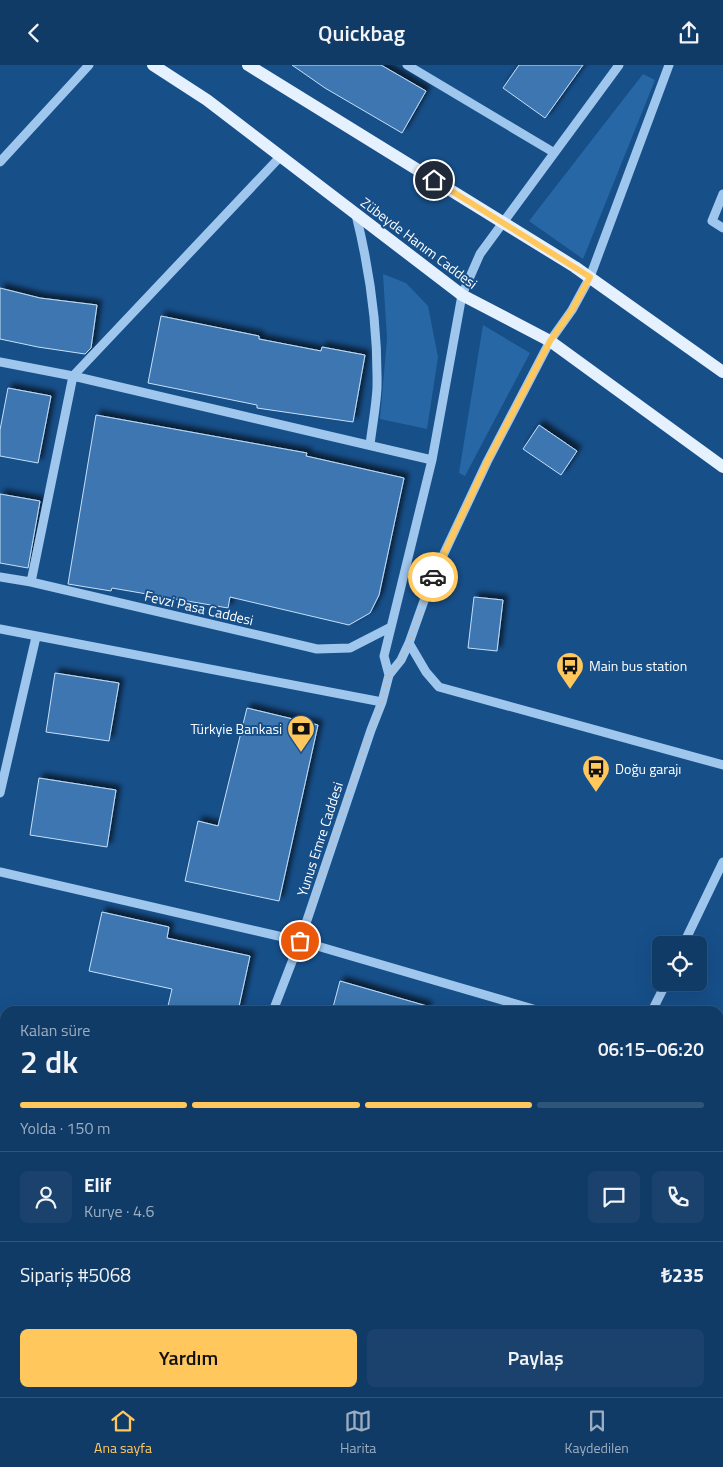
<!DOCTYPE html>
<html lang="tr">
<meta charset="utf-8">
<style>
body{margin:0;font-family:"Titillium Web",sans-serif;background:#1a426d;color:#f1f3f6;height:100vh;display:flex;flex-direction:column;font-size:19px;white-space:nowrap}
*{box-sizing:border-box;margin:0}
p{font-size:16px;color:#9cadc0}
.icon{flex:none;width:28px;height:28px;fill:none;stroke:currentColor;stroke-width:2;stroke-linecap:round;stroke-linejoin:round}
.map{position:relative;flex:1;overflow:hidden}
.side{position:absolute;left:0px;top:941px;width:724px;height:391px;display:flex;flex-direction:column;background:#113b67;border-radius:15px 15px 0 0;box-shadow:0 5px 20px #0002,0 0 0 1px #30557b}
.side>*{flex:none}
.buttons{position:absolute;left:652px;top:871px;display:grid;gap:10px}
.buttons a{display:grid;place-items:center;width:55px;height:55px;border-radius:8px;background:#113b67;box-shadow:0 5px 20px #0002,0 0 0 1px #30557b;font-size:25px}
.pin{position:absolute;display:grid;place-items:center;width:42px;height:42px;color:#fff;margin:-21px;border:2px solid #fff;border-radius:50%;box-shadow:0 1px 5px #0007}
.courier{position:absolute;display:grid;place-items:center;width:50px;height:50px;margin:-25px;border:4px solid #ffc75c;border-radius:50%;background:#fff;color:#222;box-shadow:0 1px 6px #0007}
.head em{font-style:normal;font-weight:600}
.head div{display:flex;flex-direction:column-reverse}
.head{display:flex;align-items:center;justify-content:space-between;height:85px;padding:0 20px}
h1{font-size:32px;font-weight:600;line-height:38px}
.bar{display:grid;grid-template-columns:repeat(4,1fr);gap:8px 5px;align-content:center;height:60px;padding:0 20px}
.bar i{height:6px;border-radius:4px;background:#30557b}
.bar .active{background:#ffc75c}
.bar p{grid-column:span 4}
.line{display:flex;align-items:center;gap:12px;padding:0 20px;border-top:1px solid #30557b}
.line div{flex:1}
.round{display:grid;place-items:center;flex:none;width:52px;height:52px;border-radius:8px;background:#1a426d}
.cta{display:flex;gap:10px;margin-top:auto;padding:10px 20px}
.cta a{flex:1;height:58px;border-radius:8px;background:#ffc75c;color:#111;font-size:20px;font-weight:600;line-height:58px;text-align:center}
.cta a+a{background:#1a426d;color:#f1f3f6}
header{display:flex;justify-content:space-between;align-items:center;height:65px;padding:0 20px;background:#113b67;font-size:22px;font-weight:600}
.dock{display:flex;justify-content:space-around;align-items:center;height:70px;border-top:1px solid #30557b;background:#113b67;font-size:14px;color:#9cadc0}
.dock a{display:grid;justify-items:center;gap:2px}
.dock .active{color:#ffc75c}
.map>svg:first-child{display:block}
.green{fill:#2767a6}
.building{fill:#3c76b0;stroke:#c5e0fa;filter:url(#shadow)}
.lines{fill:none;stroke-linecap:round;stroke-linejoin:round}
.minor{stroke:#9fc7ee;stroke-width:9}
.major{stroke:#e6f1ff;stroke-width:12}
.done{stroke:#aec1d6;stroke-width:5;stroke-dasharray:0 9}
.route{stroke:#ffc75c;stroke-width:6}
.labels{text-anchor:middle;stroke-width:4;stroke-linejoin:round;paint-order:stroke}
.street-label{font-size:14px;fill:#fff;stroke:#174f89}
.poi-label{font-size:14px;fill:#fff;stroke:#174f89;text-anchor:start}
</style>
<header><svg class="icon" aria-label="back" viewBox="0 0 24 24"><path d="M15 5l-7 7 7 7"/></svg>Quickbag<svg class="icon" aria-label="share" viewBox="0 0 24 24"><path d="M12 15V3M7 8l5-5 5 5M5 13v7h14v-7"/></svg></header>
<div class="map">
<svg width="723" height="1332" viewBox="0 0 723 1332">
<defs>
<filter id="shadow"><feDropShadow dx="4.5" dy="-4.5" stdDeviation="2.5" flood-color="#0009"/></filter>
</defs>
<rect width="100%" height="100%" fill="#174f89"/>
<path class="green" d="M643,9L655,15L583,194L529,156Z
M383,209L406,218L428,241L438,292L427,364L380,354L387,274Z
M483,260L530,288L465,411L459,408Z
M332,1328H446L444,1332H330Z"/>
<path class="building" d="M292,0H381L426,26L402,68L325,23Z
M519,0H583L545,53L503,23Z
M0,223L40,233L97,240L91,283L85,289L38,282L0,274Z
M161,251L259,271V274L321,286L322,282L365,290L353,357L257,343V340L148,318Z
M8,323L51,331L38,398L0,391V365Z
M96,350L307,388L306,391L404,413L379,530L370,548L349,560L230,532L228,543L112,523L111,526L68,519Z
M539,360L577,386L561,410L523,384Z
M0,429L40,436L28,503L0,498Z
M474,532L503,535L497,586L468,583Z
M55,608L119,618L109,676L46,667Z
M247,643L318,660L279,836L185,816L198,756L218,761Z
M39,713L116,725L107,782L30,770Z
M102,847L169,862L167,873L250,891L238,946H190L168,941L172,924L89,906Z
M340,916L427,941V946H332Z"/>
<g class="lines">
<path class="minor" d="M407,0L553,87
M0,97L89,0
M723,129L712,156L723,163
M356,150C370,206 378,265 377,323C376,342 372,362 370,380
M0,297L73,311L432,395
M0,512L31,517L317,584L350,583L389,563
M31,517L73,311L280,92
M0,564L382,637
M409,578L426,607L439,622L723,700
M389,610L384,591L432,395L462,230L480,189L619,0
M0,728L36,572
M0,807L300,876L540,946
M683,880L723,797
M273,946L300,876L371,665L382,637L389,610L401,595L409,578L431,516L487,397L550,276L572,245L590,212L669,0
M652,946L666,918
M719,999L723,1000
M0,1194L5,1191
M719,1248L723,1249
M296,1332L303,1328
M460,1332L462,1328"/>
<path class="major" d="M153,0L207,35L462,230L550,276L723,402
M248,0L575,202L723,307"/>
</g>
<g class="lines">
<path class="done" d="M300,876L370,665L382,636L389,610L401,595L409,578L433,512"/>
<path class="route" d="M433,512L487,397L550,276L572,245L590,212L434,115"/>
</g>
<defs>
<symbol id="bus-pin" viewBox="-11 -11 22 30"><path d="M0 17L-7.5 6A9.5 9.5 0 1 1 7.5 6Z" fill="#ffc75c" stroke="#174f89"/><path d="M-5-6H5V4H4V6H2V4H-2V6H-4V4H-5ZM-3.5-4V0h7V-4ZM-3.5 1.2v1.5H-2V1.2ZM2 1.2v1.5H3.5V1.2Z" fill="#111"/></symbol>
<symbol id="bank-pin" viewBox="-11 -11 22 30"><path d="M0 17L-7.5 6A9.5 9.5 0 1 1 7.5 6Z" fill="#ffc75c" stroke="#174f89"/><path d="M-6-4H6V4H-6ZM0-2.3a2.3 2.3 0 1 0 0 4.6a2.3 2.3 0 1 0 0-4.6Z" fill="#111"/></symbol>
</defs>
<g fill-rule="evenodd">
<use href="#bus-pin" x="554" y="585" width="32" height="43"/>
<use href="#bank-pin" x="285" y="648" width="32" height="43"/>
<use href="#bus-pin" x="580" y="688" width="32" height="43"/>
</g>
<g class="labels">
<g class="street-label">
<text transform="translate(419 178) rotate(37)" y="5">Zübeyde Hanım Caddesi</text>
<text transform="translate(199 543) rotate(13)" y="5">Fevzi Pasa Caddesi</text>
<text transform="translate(320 774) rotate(-72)" y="5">Yunus Emre Caddesi</text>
</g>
<g class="poi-label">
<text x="589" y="606">Main bus station</text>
<text x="282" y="669" text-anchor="end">Türkyie Bankasi</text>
<text x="615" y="709">Doğu garajı</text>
</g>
</g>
</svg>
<div class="buttons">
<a><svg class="icon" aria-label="locate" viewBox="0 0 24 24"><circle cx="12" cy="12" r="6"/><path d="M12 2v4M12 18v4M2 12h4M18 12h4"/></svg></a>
</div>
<div class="pin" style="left:300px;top:876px;background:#ea580c"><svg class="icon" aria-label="bag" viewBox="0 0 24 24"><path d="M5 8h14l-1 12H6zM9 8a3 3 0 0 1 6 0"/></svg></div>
<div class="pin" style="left:434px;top:115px;background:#1f2937"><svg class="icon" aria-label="home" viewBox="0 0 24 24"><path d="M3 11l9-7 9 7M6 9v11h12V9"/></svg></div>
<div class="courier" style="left:433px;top:512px"><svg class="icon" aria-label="car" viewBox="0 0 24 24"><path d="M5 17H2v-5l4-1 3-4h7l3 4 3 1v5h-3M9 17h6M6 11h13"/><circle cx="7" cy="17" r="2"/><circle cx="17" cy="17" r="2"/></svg></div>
<section class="side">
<div class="head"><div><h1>2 dk</h1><p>Kalan süre</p></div><em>06:15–06:20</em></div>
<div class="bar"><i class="active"></i><i class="active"></i><i class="active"></i><i></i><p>Yolda · 150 m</p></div>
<div class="line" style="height:90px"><a class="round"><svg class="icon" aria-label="person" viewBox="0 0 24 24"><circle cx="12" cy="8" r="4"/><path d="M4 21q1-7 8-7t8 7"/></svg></a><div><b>Elif</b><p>Kurye · 4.6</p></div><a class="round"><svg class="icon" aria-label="chat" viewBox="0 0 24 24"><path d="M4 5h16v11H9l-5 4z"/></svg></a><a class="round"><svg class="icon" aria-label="phone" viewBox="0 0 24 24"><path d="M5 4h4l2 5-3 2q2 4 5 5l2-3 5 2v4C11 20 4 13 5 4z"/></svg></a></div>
<div class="line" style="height:65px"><div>Sipariş #5068</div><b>₺235</b></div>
<div class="cta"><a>Yardım</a><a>Paylaş</a></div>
</section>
</div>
<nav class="dock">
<a class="active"><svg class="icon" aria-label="home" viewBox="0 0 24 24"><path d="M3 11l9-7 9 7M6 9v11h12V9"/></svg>Ana sayfa</a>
<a><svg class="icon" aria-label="map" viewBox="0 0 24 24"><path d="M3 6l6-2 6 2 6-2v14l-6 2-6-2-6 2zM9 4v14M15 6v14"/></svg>Harita</a>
<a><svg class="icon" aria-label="saved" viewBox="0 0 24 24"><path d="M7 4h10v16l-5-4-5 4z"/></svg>Kaydedilen</a>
</nav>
